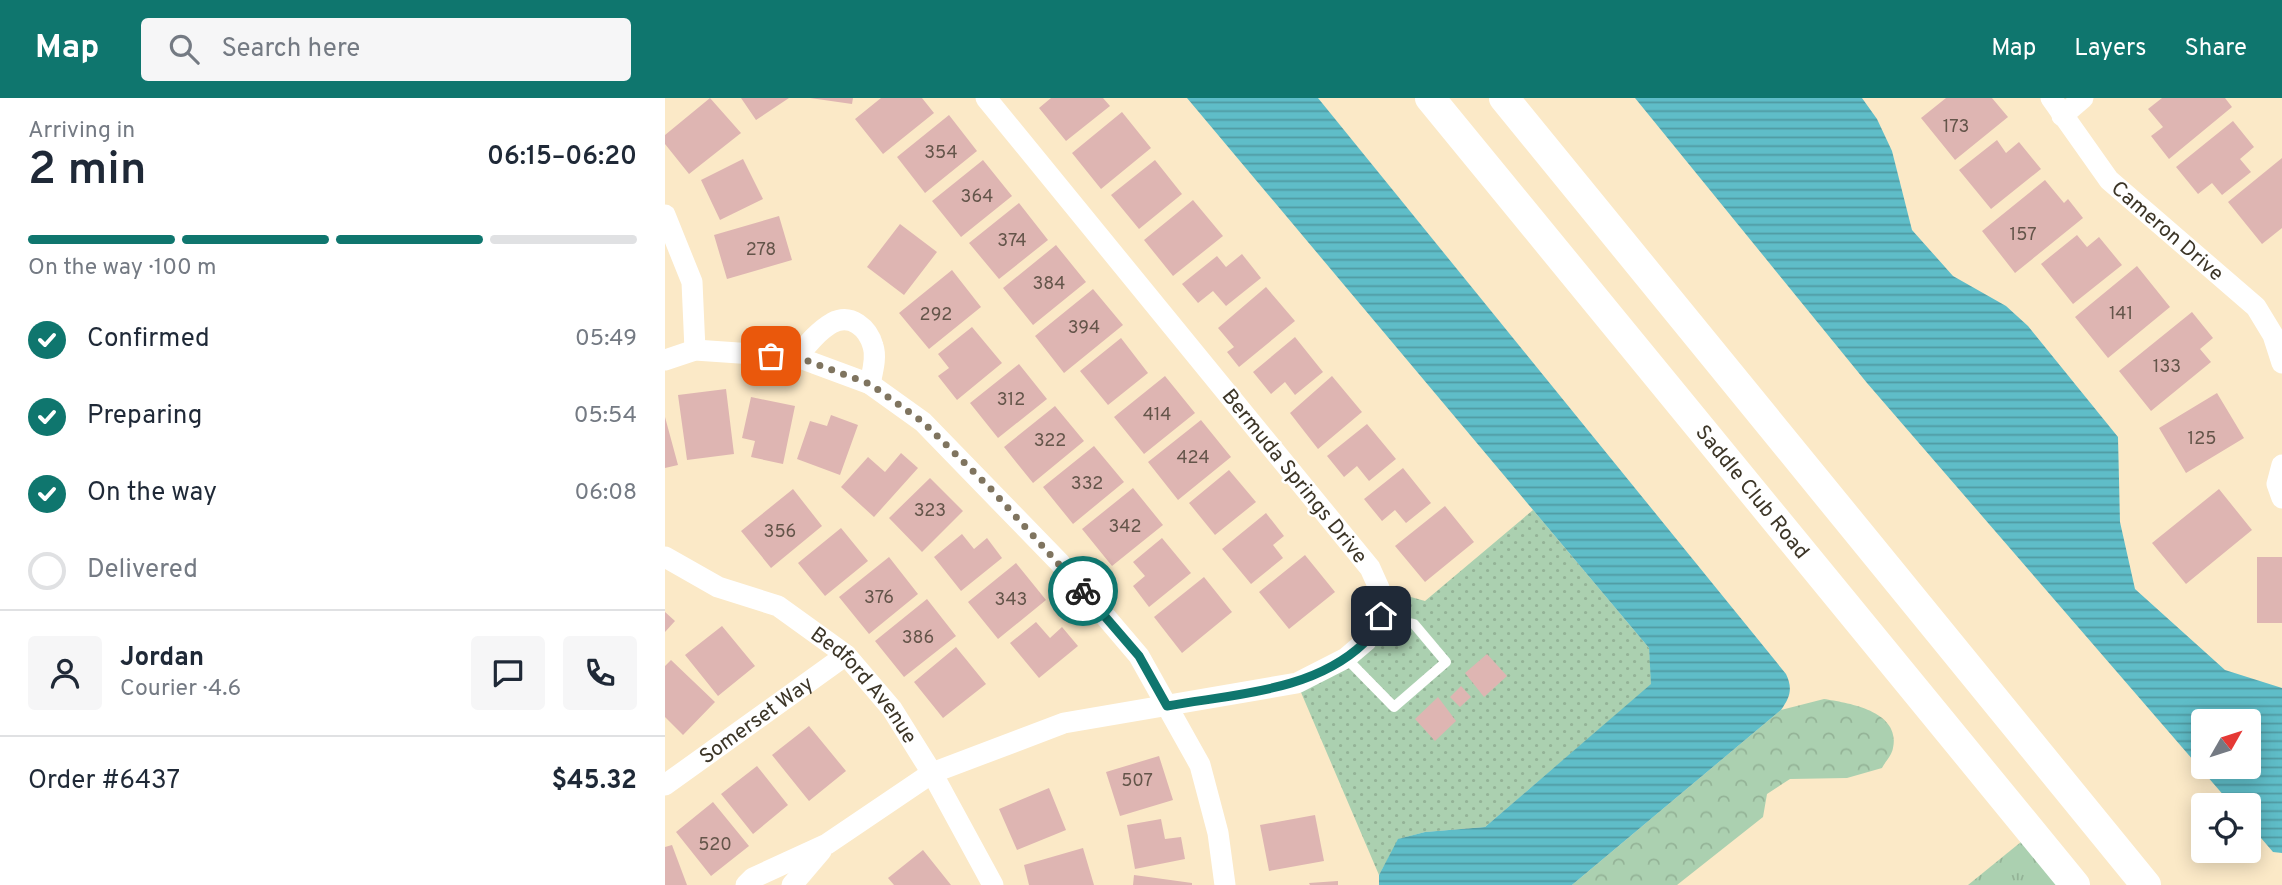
<!DOCTYPE html>
<meta charset="utf-8">
<style>
body{margin:0;font-family:Overpass,sans-serif;background:#f6f6f7;color:#1f2937;height:100vh;display:flex;flex-direction:column;font-size:26px;white-space:nowrap}
*{box-sizing:border-box;margin:0}
p{font-size:23px;color:#747a83}
.icon{flex:none;width:38px;height:38px;fill:none;stroke:currentColor;stroke-width:2;stroke-linecap:round;stroke-linejoin:round}
.map{position:relative;flex:1;overflow:hidden}
.panel{display:flex;flex-direction:column;background:#fff;width:665px}
.panel>*{flex:none}
.needle{width:46px;rotate:51deg}
.tools{position:absolute;left:1526px;top:611px;display:grid;gap:14px}
.tools a{display:grid;place-items:center;width:70px;height:70px;border-radius:7px;background:#fff;box-shadow:0 4px 18px #0003;font-size:35px}
.pin{position:absolute;display:grid;place-items:center;width:60px;height:60px;color:#fff;margin:-30px;border-radius:14px;box-shadow:0 4px 10px #0006}
.courier{position:absolute;display:grid;place-items:center;width:70px;height:70px;margin:-35px;border:5px solid #0f766e;border-radius:50%;background:#fff;color:#222;box-shadow:0 2px 9px #0007}
.summary em{font-style:normal;font-weight:600}
.summary div{display:flex;flex-direction:column-reverse}
.summary{display:flex;align-items:center;justify-content:space-between;height:119px;padding:0 28px}
h1{font-size:46px;font-weight:600;line-height:52px}
.bar{display:grid;grid-template-columns:repeat(4,1fr);gap:10px 7px;align-content:center;height:84px;padding:0 28px}
.bar i{height:9px;border-radius:5px;background:#e0e1e3}
.bar .selected{background:#0f766e}
.bar p{grid-column:span 4}
.line{display:flex;align-items:center;gap:18px;padding:0 28px;border-top:2px solid #e0e1e3}
.line div{flex:1}
.round{display:grid;place-items:center;flex:none;width:74px;height:74px;border-radius:7px;background:#f6f6f7}
ol{padding:0 28px;list-style:none}
li{display:flex;align-items:center;gap:21px;height:77px}
li p{margin-inline-start:auto}
li .icon{padding:7px;border-radius:50%;background:#0f766e;color:#fff;stroke-width:4}
li:last-child{color:#747a83}
li i{width:38px;height:38px;border:4px solid #e0e1e3;border-radius:50%}
header{display:flex;align-items:center;gap:42px;box-sizing:border-box;height:98px;padding:0 35px;background:#0f766e;color:#fff}
header strong{font-size:33px}
nav{display:flex;gap:38px;margin-inline-start:auto;font-size:24px}
.search{width:490px;height:63px;background:#f6f6f7;display:flex;align-items:center;gap:18px;box-sizing:border-box;padding:0 24px;border-radius:7px;color:#747a83;font-size:26px}
main{display:flex;flex:1;min-height:0}
.map>svg:first-child{display:block}
.grass{fill:url(#grass-tufts)}
.forest{fill:url(#forest-crowns)}
.park{fill:url(#park-dots)}
.water{fill:url(#water-rules);fill-rule:evenodd}
.building{fill:#deb5b2}
.lines{fill:none;stroke-linecap:round;stroke-linejoin:round}
.lane{stroke:#fff;stroke-width:10}
.street{stroke:#fff;stroke-width:21}
.secondary{stroke:#fff;stroke-width:30}
.done{stroke:#7f745f;stroke-width:7;stroke-dasharray:0 12.6}
.route{stroke:#0f766e;stroke-width:9}
.labels{text-anchor:middle;stroke-width:5;stroke-linejoin:round;paint-order:stroke}
.number-label{font-size:18px;fill:#64554a}
.street-label{font-size:21px;fill:#3c3527;stroke:#fff}
</style>
<header>
<strong>Map</strong>
<div class="search"><svg class="icon" aria-label="search" viewBox="0 0 24 24"><circle cx="10" cy="10" r="6"/><path d="M15 15l6 6"/></svg>Search here</div>
<nav><a>Map</a><a>Layers</a><a>Share</a></nav>
</header>
<main>
<section class="panel">
<div class="summary"><div><h1>2 min</h1><p>Arriving in</p></div><em>06:15–06:20</em></div>
<div class="bar"><i class="selected"></i><i class="selected"></i><i class="selected"></i><i></i><p>On the way · 100 m</p></div>
<ol>
<li><svg class="icon" aria-label="check" viewBox="0 0 24 24"><path d="M5 12l5 5 9-10"/></svg>Confirmed<p>05:49</p></li>
<li><svg class="icon" aria-label="check" viewBox="0 0 24 24"><path d="M5 12l5 5 9-10"/></svg>Preparing<p>05:54</p></li>
<li><svg class="icon" aria-label="check" viewBox="0 0 24 24"><path d="M5 12l5 5 9-10"/></svg>On the way<p>06:08</p></li>
<li><i></i>Delivered</li>
</ol>
<div class="line" style="height:126px"><a class="round"><svg class="icon" aria-label="person" viewBox="0 0 24 24"><circle cx="12" cy="8" r="4"/><path d="M4 21q1-7 8-7t8 7"/></svg></a><div><b>Jordan</b><p>Courier · 4.6</p></div><a class="round"><svg class="icon" aria-label="chat" viewBox="0 0 24 24"><path d="M4 5h16v11H9l-5 4z"/></svg></a><a class="round"><svg class="icon" aria-label="phone" viewBox="0 0 24 24"><path d="M5 4h4l2 5-3 2q2 4 5 5l2-3 5 2v4C11 20 4 13 5 4z"/></svg></a></div>
<div class="line" style="height:91px"><div>Order #6437</div><b>$45.32</b></div>
</section>
<div class="map">
<svg width="1617" height="787" viewBox="0 0 1617 787">
<defs>
<pattern id="grass-tufts" width="24" height="20" patternUnits="userSpaceOnUse" patternTransform="scale(1.75)"><rect width="24" height="20" fill="#abd0b0"/><path d="M3 7l-1-3M5 7V3M7 7l1-3M15 17l-1-3M17 17v-4M19 17l1-3" fill="none" stroke="#94b397"/></pattern>
<pattern id="forest-crowns" width="20" height="18" patternUnits="userSpaceOnUse" patternTransform="scale(1.75)"><rect width="20" height="18" fill="#abd0b0"/><path d="M2 6a3 3 0 1 1 6 0M12 15a3 3 0 1 1 6 0" fill="none" stroke="#94b397"/></pattern>
<pattern id="park-dots" width="8" height="8" patternUnits="userSpaceOnUse" patternTransform="scale(1.75)"><rect width="8" height="8" fill="#abd0b0"/><path d="M2 2h.1M6 6h.1" fill="none" stroke="#94b397" stroke-width="1.8" stroke-linecap="round"/></pattern>
<pattern id="water-rules" width="6" height="5" patternUnits="userSpaceOnUse" patternTransform="scale(1.75)"><rect width="6" height="5" fill="#5fbdc8"/><path d="M0 2.5h6" fill="none" stroke="#509aa2"/></pattern>
</defs>
<rect width="100%" height="100%" fill="#fbe9c7"/>
<path class="grass" d="M1367,735L1410,787H1303Z"/>
<path class="forest" d="M1159,601C1184,605 1236,613 1228,650C1227,657 1220,664 1217,670L1182,680L1125,681L1102,696L1098,719L1012,787H907L1116,612Z"/>
<path class="park" d="M868,412L984,550L987,586L820,729L760,734L734,741L714,777L632,585L701,543L714,490L760,503Z"/>
<path class="water" d="M522,0H653L1121,576C1128,591 1125,599 1116,612L907,787H714V777L733,741L760,734L820,729L986,586L984,550Z
M970,0H1197L1212,21L1227,53L1247,132L1288,178L1341,208L1363,228L1453,339L1455,424L1470,491L1560,572L1617,590V755L1608,754L1584,726V707H1567L1202,285ZM1538,623H1584V668H1538Z"/>
<path class="building" d="M45,0L76,35L24,76L0,46V37Z
M76,0H124L91,22Z
M145,0H188L187,6Z
M216,0H257L269,15L218,56L190,21Z
M386,0H438L445,8L401,43L374,10Z
M1281,0H1327L1343,19L1290,62L1256,20Z
M1497,0H1560L1567,9L1504,61L1486,38L1498,29L1483,11Z
M457,14L486,50L436,91L407,55Z
M284,17L312,53L260,95L232,59Z
M1568,23L1589,49L1575,61L1586,74L1557,97L1547,85L1533,96L1511,69Z
M1332,42L1341,55L1354,44L1376,71L1326,111L1294,72Z
M1617,60V130L1597,146L1563,104Z
M78,61L98,101L55,122L36,82Z
M318,62L347,98L296,139L267,103Z
M490,62L517,96L474,131L446,97Z
M1380,82L1399,105L1403,101L1418,120L1350,175L1317,133Z
M528,102L558,138L508,178L479,142Z
M354,105L383,142L334,181L304,145Z
M114,118L127,162L62,181L49,137Z
M235,126L272,154L239,197L202,169Z
M1412,137L1422,149L1434,139L1457,167L1408,206L1376,166Z
M391,147L421,184L368,227L338,190Z
M577,156L596,180L561,208L548,193L533,205L517,186L552,158L561,169Z
M1472,168L1505,209L1443,260L1410,219Z
M287,172L316,209L264,251L234,215Z
M601,189L630,223L574,269L562,254L569,249L553,230Z
M428,191L458,227L399,275L370,238Z
M1527,214L1548,240L1535,251L1546,264L1486,313L1454,273Z
M307,229L337,265L292,302L273,278L284,270L273,256Z
M630,239L658,274L630,297L620,284L606,296L588,274Z
M456,240L483,275L443,307L415,273Z
M354,266L382,301L333,340L305,305Z
M500,278L530,315L479,356L449,319Z
M667,278L697,314L653,351L625,315Z
M61,291L69,356L22,362L13,297Z
M1552,295L1579,340L1521,375L1494,330Z
M86,299L130,308L118,366L86,359L90,343L77,340Z
M390,308L419,343L368,385L339,349Z
M166,317L193,327L175,377L132,361L145,323L162,328Z
M0,319L13,367L0,370Z
M536,322L566,359L513,402L483,364Z
M702,326L731,361L704,383L692,368L679,379L662,358Z
M429,348L459,384L408,426L378,389Z
M236,355L253,370L209,419L176,389L203,359L220,374Z
M738,370L766,405L741,425L730,412L717,423L699,401Z
M564,372L591,404L550,437L524,405Z
M265,380L298,413L257,454L224,420Z
M468,390L498,427L447,468L417,431Z
M128,391L157,428L106,470L76,433Z
M1554,391L1587,432L1521,486L1487,445Z
M780,408L809,444L760,484L730,448Z
M601,415L619,438L608,447L618,460L586,486L557,451Z
M176,430L203,463L160,498L133,465Z
M297,436L309,451L322,440L337,460L296,493L269,459Z
M497,440L526,475L484,509L468,488L480,478L468,464Z
M640,457L670,494L624,531L594,494Z
M224,459L253,496L204,536L174,499Z
M1592,459H1617V525H1592Z
M351,465L381,502L333,541L303,504Z
M539,479L567,514L517,555L489,519Z
M262,501L291,538L239,579L210,543Z
M0,514L10,523L0,534Z
M371,524L385,540L397,529L413,548L374,580L345,545Z
M57,528L90,568L53,598L20,557Z
M291,549L321,586L278,620L249,584Z
M822,556L842,578L819,599L800,575Z
M6,562L50,604L18,637L0,619V568Z
M796,588L806,599L795,609L785,599Z
M773,599L791,623L770,643L750,621Z
M144,628L181,673L144,703L107,657Z
M494,658L508,702L455,718L441,674Z
M92,668L123,707L88,736L56,696Z
M384,690L401,732L352,752L334,711Z
M48,704L84,748L46,778L11,734Z
M650,717L659,763L604,773L595,727Z
M496,721L500,741L516,739L520,761L470,771L462,727Z
M7,747L22,787H0V749Z
M418,750L429,787H364L359,767Z
M258,752L286,787H229L223,780Z
M469,777L527,785V787H468Z
M673,783V787H645L644,785Z"/>
<g class="lines">
<path class="lane" d="M681,560L729,609L781,564L749,526L716,518"/>
<g class="street">
<path id="s1" d="M1386,0L1444,82L1591,209L1608,237L1617,265"/>
<path d="M1397,18L1418,0"/>
<path d="M0,117L27,184L30,252"/>
<path d="M132,259C142,247 153,233 167,225C186,215 203,230 208,248C212,260 207,275 205,286"/>
<path d="M0,262L30,252L132,259L205,286L258,324L394,464L474,558L535,667L553,735L560,787"/>
<path d="M1617,367L1612,386L1617,400"/>
<path id="s2" d="M0,459L53,489L113,508L181,557L227,611L267,675L328,787"/>
<path id="s3" d="M0,687L181,557"/>
<path d="M81,787L88,780L162,746L267,675L399,625L632,585L681,560L701,543L716,518L714,490L705,470L321,0"/>
<path d="M127,787L156,753"/>
</g>
<g class="secondary">
<path id="s4" d="M765,0L1410,787"/>
<path d="M839,0L1481,787"/>
</g>
</g>
<g class="lines">
<path class="done" d="M106,258L132,259L205,286L258,324L325,390L418,493"/>
<path class="route" d="M418,493L474,558L502,608C568,596 648,594 699,545C706,538 711,527 716,518"/>
</g>
<g class="labels">
<g class="number-label">
<text x="1291" y="34">173</text>
<text x="276" y="60">354</text>
<text x="312" y="104">364</text>
<text x="1358" y="142">157</text>
<text x="347" y="148">374</text>
<text x="96" y="157">278</text>
<text x="384" y="191">384</text>
<text x="1456" y="221">141</text>
<text x="271" y="222">292</text>
<text x="419" y="235">394</text>
<text x="1502" y="274">133</text>
<text x="346" y="307">312</text>
<text x="492" y="322">414</text>
<text x="1537" y="346">125</text>
<text x="385" y="348">322</text>
<text x="528" y="365">424</text>
<text x="422" y="391">332</text>
<text x="265" y="418">323</text>
<text x="460" y="434">342</text>
<text x="115" y="439">356</text>
<text x="214" y="505">376</text>
<text x="346" y="507">343</text>
<text x="253" y="545">386</text>
<text x="472" y="688">507</text>
<text x="50" y="752">520</text>
</g>
<g class="street-label">
<text dy="7" stroke="none"><textPath href="#s1" startOffset="178">Cameron Drive</textPath></text>
<text transform="translate(630 378) rotate(51)" y="7">Bermuda Springs Drive</text>
<text dy="7" stroke="none"><textPath href="#s4" startOffset="509">Saddle Club Road</textPath></text>
<text dy="7" stroke="none"><textPath href="#s2" startOffset="242">Bedford Avenue</textPath></text>
<text dy="7" stroke="none"><textPath href="#s3" startOffset="112">Somerset Way</textPath></text>
</g>
</g>
</svg>
<div class="tools">
<a><svg class="needle" viewBox="-14 -14 28 28"><path d="M0-13l5 13h-10z" fill="#e53935"/><path d="M0 13l5-13h-10z" fill="#747a83"/></svg></a>
<a><svg class="icon" aria-label="locate" viewBox="0 0 24 24"><circle cx="12" cy="12" r="6"/><path d="M12 2v4M12 18v4M2 12h4M18 12h4"/></svg></a>
</div>
<div class="pin" style="left:106px;top:258px;background:#ea580c"><svg class="icon" aria-label="bag" viewBox="0 0 24 24"><path d="M5 8h14l-1 12H6zM9 8a3 3 0 0 1 6 0"/></svg></div>
<div class="pin" style="left:716px;top:518px;background:#1f2937"><svg class="icon" aria-label="home" viewBox="0 0 24 24"><path d="M3 11l9-7 9 7M6 9v11h12V9"/></svg></div>
<div class="courier" style="left:418px;top:493px"><svg class="icon" aria-label="bike" viewBox="0 0 24 24"><circle cx="6" cy="16" r="4"/><circle cx="18" cy="16" r="4"/><path d="M6 16l4-8h5l3 8M10 8l3 8H6M13 5h3"/></svg></div>
</div>
</main>
